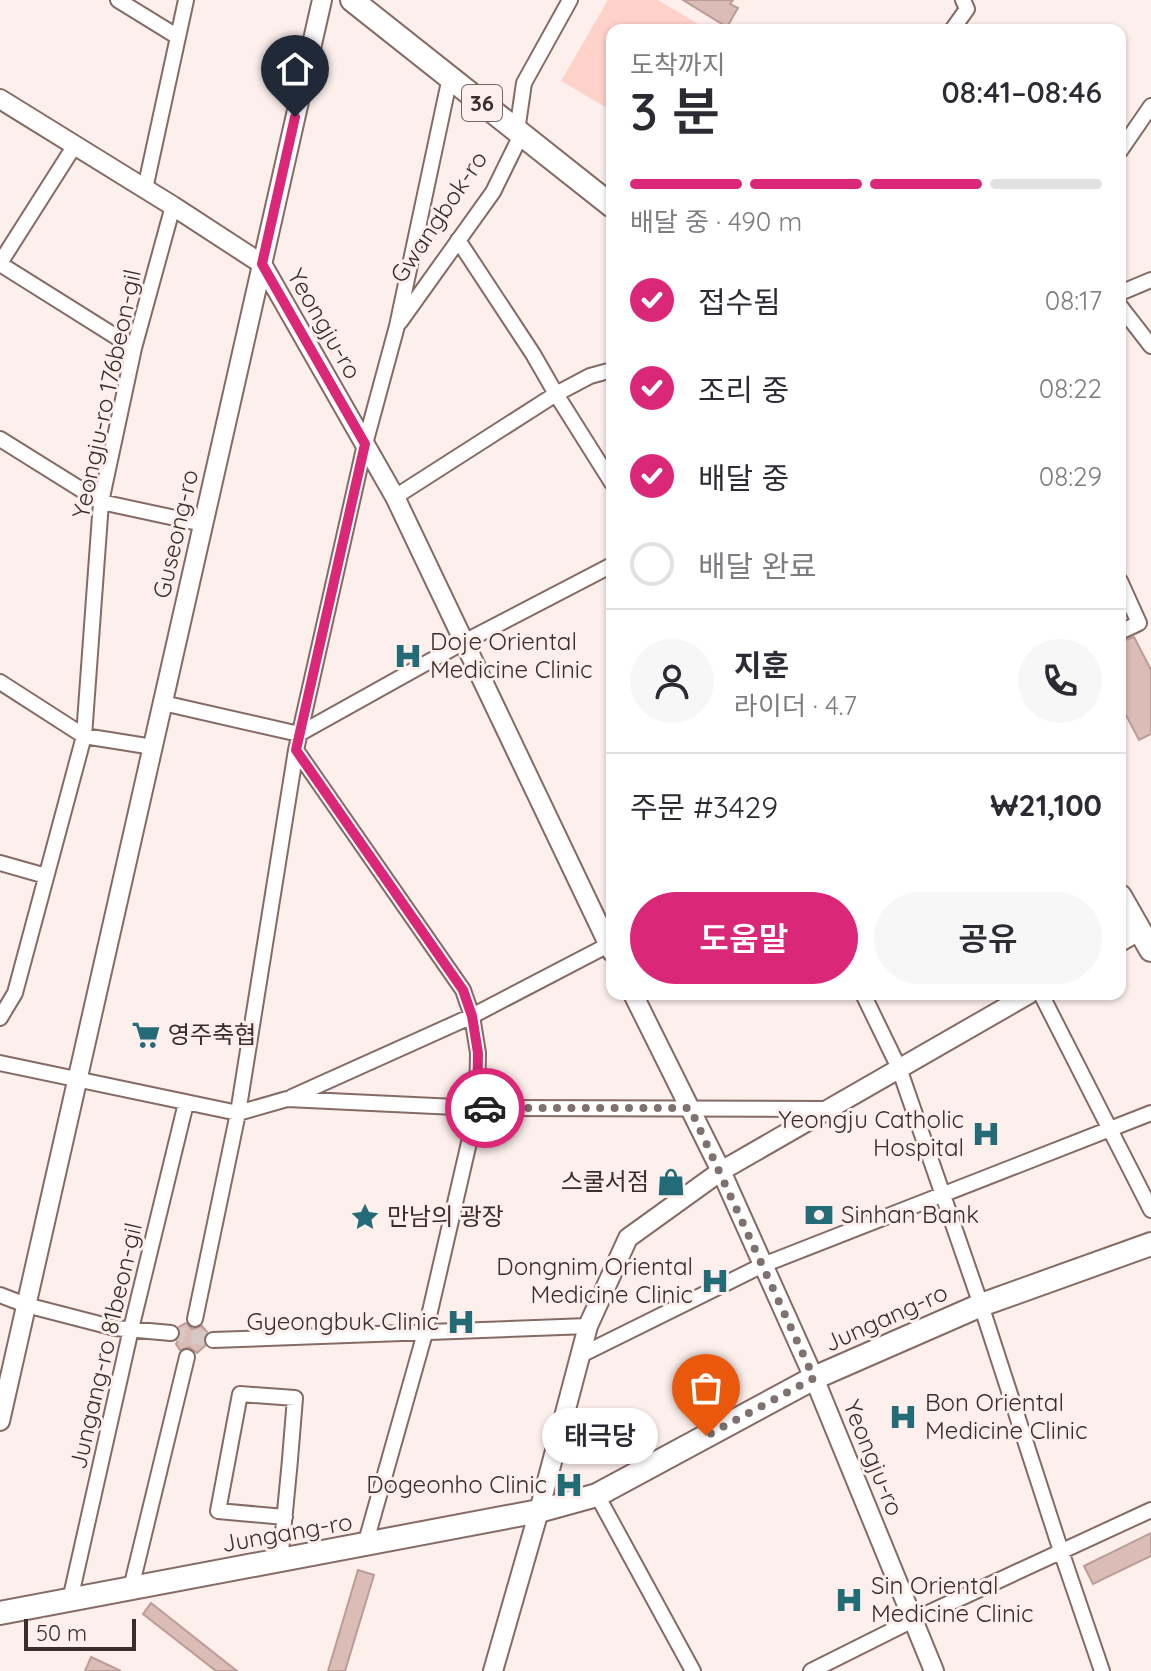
<!DOCTYPE html>
<html lang="ko">
<meta charset="utf-8">
<style>
body{margin:0;font-family:Quicksand,"Noto Sans KR",sans-serif;background:#f7f7f7;color:#2b2b33;height:100vh;display:flex;flex-direction:column;font-size:30px;white-space:nowrap}
*{box-sizing:border-box;margin:0}
p{font-size:26px;color:#7c7c81}
.icon{flex:none;width:44px;height:44px;fill:none;stroke:currentColor;stroke-width:2;stroke-linecap:round;stroke-linejoin:round}
.map{position:relative;flex:1;overflow:hidden}
.details{position:absolute;left:606px;top:24px;width:520px;height:976px;display:flex;flex-direction:column;background:#fff;border-radius:16px;box-shadow:0 2px 6px #0004}
.details>*{flex:none}
.scale{position:absolute;left:24px;bottom:20px;width:112px;box-sizing:border-box;padding-left:8px;border:4px solid #3a2d2b;border-top:0;font-size:22px;line-height:28px;white-space:nowrap;color:#3a2d2b;-webkit-text-stroke:6px #fcefec;paint-order:stroke}
.pin{position:absolute;display:grid;place-items:center;width:68px;height:68px;color:#fff;margin:-82px -34px;border-radius:50% 50% 50% 0;rotate:-45deg;box-shadow:0 0 8px #0007}
.pin .icon{rotate:45deg}
.courier{position:absolute;display:grid;place-items:center;width:80px;height:80px;margin:-40px;border:6px solid #db2777;border-radius:50%;background:#fff;color:#222;box-shadow:0 2px 10px #0007}
.bubble{position:absolute;height:56px;border-radius:28px;background:#fff;box-shadow:0 2px 6px #0004;font-size:26px;font-weight:600;line-height:56px;text-align:center}
.overview em{font-style:normal;font-weight:600}
.overview div{display:flex;flex-direction:column-reverse}
.overview{display:flex;align-items:center;justify-content:space-between;height:136px;padding:0 24px}
h1{font-size:52px;font-weight:600;line-height:60px}
.bar{display:grid;grid-template-columns:repeat(4,1fr);gap:12px 8px;align-content:center;height:96px;padding:0 24px}
.bar i{height:10px;border-radius:6px;background:#e1e1e2}
.bar .active{background:#db2777}
.bar p{grid-column:span 4}
.line{display:flex;align-items:center;gap:20px;padding:0 24px;border-top:2px solid #e1e1e2}
.line div{flex:1}
.round{display:grid;place-items:center;flex:none;width:84px;height:84px;border-radius:42px;background:#f7f7f7}
ol{padding:0 24px;list-style:none}
li{display:flex;align-items:center;gap:24px;height:88px}
li p{margin-inline-start:auto}
li .icon{padding:8px;border-radius:50%;background:#db2777;color:#fff;stroke-width:4}
li:last-child{color:#7c7c81}
li i{width:44px;height:44px;border:4px solid #e1e1e2;border-radius:50%}
.button{display:flex;gap:16px;margin-top:auto;padding:16px 24px}
.button a{flex:1;height:92px;border-radius:48px;background:#db2777;color:#fff;font-size:32px;font-weight:600;line-height:92px;text-align:center}
.button a+a{background:#f7f7f7;color:#2b2b33}
.map>svg:first-child{display:block}
.green{fill:#fed1c9}
.building{fill:#dcbcb6;stroke:#bb9c96;stroke-width:2}
.lines{fill:none;stroke-linecap:round;stroke-linejoin:round}
.minor-tunnel{stroke:#d5c8c5;stroke-width:14;stroke-dasharray:14 7;stroke-linecap:butt}
.minor-casing{stroke:#866a64;stroke-width:18}
.tertiary-casing{stroke:#866a64;stroke-width:22}
.primary-casing{stroke:#866a64;stroke-width:26}
.minor{stroke:#fff;stroke-width:14}
.tertiary{stroke:#fff;stroke-width:18}
.primary{stroke:#fff;stroke-width:22}
.done{stroke:#7e716f;stroke-width:8;stroke-dasharray:0 14.4}
.route{stroke:#db2777;stroke-width:10}
.labels{text-anchor:middle;stroke-width:6;stroke-linejoin:round;paint-order:stroke}
.shield{fill:#fcefec;stroke:#746765;stroke-width:2}
.shield-label{font-size:22px;font-weight:bold;fill:#3a2d2b}
.street-label{font-size:24px;fill:#3a2d2b;stroke:#fcefec}
.poi-label{font-size:24px;fill:#3a2d2b;stroke:#fcefec;text-anchor:start}
</style>
<div class="map">
<svg width="1151" height="1671" viewBox="0 0 1151 1671">
<rect width="100%" height="100%" fill="#fcefec"/>
<path class="green" d="M608,0H658L708,30H612V111L561,81Z"/>
<path class="building" d="M683,0H733L730,4L738,8L727,27Z
M1134,637L1151,670V734L1139,740L1126,715L1120,718V642Z
M186,1323L192,1329L202,1326L207,1332L203,1340L205,1346L197,1353L189,1347L180,1350L176,1344L181,1335L179,1327Z
M1151,1533V1556L1093,1584L1084,1566Z
M358,1570L374,1575L345,1671H328Z
M151,1603L237,1671H216L143,1614Z
M91,1657L121,1671H85Z"/>
<g class="lines">
<path class="minor-tunnel" d="M171,1333L213,1340"/>
<defs>
<path id="minor" d="M118,0L178,37
M952,30L967,9L963,0
M517,131L524,83L570,0
M1120,151L1151,106
M145,189L186,0
M458,240L533,354L556,394L612,483
M0,263L75,145
M0,264L134,348
M1120,293L1151,280
M1120,306L1151,346
M400,322L493,192L521,135
M0,439L101,502L203,524
M395,497L556,394L590,376L612,370
M1120,581L1139,623L1120,632
M0,682L84,736L153,747
M163,703L299,734L464,642L612,565
M296,750L463,990L472,1016L478,1053L477,1108L425,1333L365,1545
M0,863L46,876
M863,994L899,1068L981,1305L1061,1551L1102,1671
M1041,994L1151,1210
M0,1018L15,993L84,736L101,502L134,348L173,206
M0,1063L238,1113L287,1099L477,1108L828,1109
M292,1097L472,1016L612,943
M0,1295L26,1305L115,1328L171,1333
M195,1319L238,1113L296,750L365,444L397,326L450,77
M213,1340L588,1326
M581,1355L763,1265L1151,1113
M597,1495L693,1671
M280,1560C286,1506 291,1452 295,1398L240,1394L218,1511L285,1517
M131,1588L187,1357
M70,1600L131,1329L186,1103
M811,1671L913,1620L1151,1510"/>
<path id="tertiary" d="M0,99L173,206L262,264L395,497L612,952
M1120,942L1139,931
M633,994L721,1171L814,1378L934,1671
M0,1421L322,0
M493,1671L539,1511L588,1326L628,1238L721,1171L1029,994"/>
<path id="primary" d="M352,0L612,206
M1120,896L1151,950
M0,1613L539,1511L597,1495L814,1378L981,1305L1151,1244"/>
</defs>
<use href="#minor" class="minor-casing"/>
<use href="#tertiary" class="tertiary-casing"/>
<use href="#primary" class="primary-casing"/>
<use href="#minor" class="minor"/>
<use href="#tertiary" class="tertiary"/>
<use href="#primary" class="primary"/>
</g>
<g class="lines">
<path class="done" d="M485,1108H690L814,1378L706,1436"/>
<path class="route" d="M295,117L262,264L365,444L296,750L463,990L472,1016L478,1053L477,1108H485"/>
</g>
<defs>
<symbol id="hospital-bare" viewBox="-9 -9 18 18"><path d="M-5-5h3v3.5h4V-5h3V5h-3V1.5h-4V5h-3Z" fill="#226b77" stroke="#fcefec" stroke-width="2.5" paint-order="stroke"/></symbol>
<symbol id="supermarket-bare" viewBox="-9 -9 18 18"><path d="M-6-5.5h2.5l.6 2H6L4.5 2H-2.5L-4.4-4H-6ZM-1.5 3.2a1.3 1.3 0 1 0 .1 0ZM3 3.2a1.3 1.3 0 1 0 .1 0Z" fill="#226b77" stroke="#fcefec" stroke-width="2.5" paint-order="stroke"/></symbol>
<symbol id="shop-bare" viewBox="-9 -9 18 18"><path d="M-5-2.5h2.3a2.7 3.5 0 0 1 5.4 0H5L5.5 6h-11ZM-1.5-2.5h3a1.5 2.3 0 0 0-3 0Z" fill="#226b77" stroke="#fcefec" stroke-width="2.5" paint-order="stroke"/></symbol>
<symbol id="bank-bare" viewBox="-9 -9 18 18"><path d="M-6-4H6V4H-6ZM0-2.3a2.3 2.3 0 1 0 0 4.6a2.3 2.3 0 1 0 0-4.6Z" fill="#226b77" stroke="#fcefec" stroke-width="2.5" paint-order="stroke"/></symbol>
<symbol id="sight-bare" viewBox="-9 -9 18 18"><path d="M0-6L1.8-2.2L6-1.7L2.9 1.2L3.7 5.4L0 3.3L-3.7 5.4L-2.9 1.2L-6-1.7L-1.8-2.2Z" fill="#226b77" stroke="#fcefec" stroke-width="2.5" paint-order="stroke"/></symbol>
</defs>
<g fill-rule="evenodd">
<use href="#hospital-bare" x="388" y="636" width="40" height="40"/>
<use href="#supermarket-bare" x="126" y="1015" width="40" height="40"/>
<use href="#hospital-bare" x="966" y="1114" width="40" height="40"/>
<use href="#shop-bare" x="651" y="1162" width="40" height="40"/>
<use href="#bank-bare" x="799" y="1195" width="40" height="40"/>
<use href="#sight-bare" x="345" y="1197" width="40" height="40"/>
<use href="#hospital-bare" x="695" y="1261" width="40" height="40"/>
<use href="#hospital-bare" x="441" y="1302" width="40" height="40"/>
<use href="#hospital-bare" x="883" y="1397" width="40" height="40"/>
<use href="#hospital-bare" x="549" y="1465" width="40" height="40"/>
<use href="#hospital-bare" x="829" y="1580" width="40" height="40"/>
</g>
<g class="labels">
<rect class="shield" x="462" y="85" width="40" height="36" rx="6"/>
<g class="shield-label">
<text x="482" y="111">36</text>
</g>
<g class="street-label">
<text transform="translate(439 217) rotate(-56)" y="8">Gwangbok-ro</text>
<text transform="translate(324 324) rotate(60)" y="8">Yeongju-ro</text>
<text transform="translate(107 394) rotate(-78)" y="8">Yeongju-ro 176beon-gil</text>
<text transform="translate(176 534) rotate(-77)" y="8">Guseong-ro</text>
<text transform="translate(886 1318) rotate(-24)" y="8">Jungang-ro</text>
<text transform="translate(106 1346) rotate(-77)" y="8">Jungang-ro 81beon-gil</text>
<text transform="translate(873 1458) rotate(68)" y="8">Yeongju-ro</text>
<text transform="translate(287 1533) rotate(-10)" y="8">Jungang-ro</text>
</g>
<g class="poi-label">
<text x="430" y="650">Doje Oriental<tspan x="430" dy="28">Medicine Clinic</tspan></text>
<text x="168" y="1043">영주축협</text>
<text x="964" y="1128" text-anchor="end">Yeongju Catholic<tspan x="964" dy="28">Hospital</tspan></text>
<text x="649" y="1190" text-anchor="end">스쿨서점</text>
<text x="841" y="1223">Sinhan Bank</text>
<text x="387" y="1225">만남의 광장</text>
<text x="693" y="1275" text-anchor="end">Dongnim Oriental<tspan x="693" dy="28">Medicine Clinic</tspan></text>
<text x="439" y="1330" text-anchor="end">Gyeongbuk Clinic</text>
<text x="925" y="1411">Bon Oriental<tspan x="925" dy="28">Medicine Clinic</tspan></text>
<text x="547" y="1493" text-anchor="end">Dogeonho Clinic</text>
<text x="871" y="1594">Sin Oriental<tspan x="871" dy="28">Medicine Clinic</tspan></text>
</g>
</g>
</svg>
<div class="scale">50 m</div>
<div class="pin" style="left:706px;top:1436px;background:#ea580c"><svg class="icon" aria-label="bag" viewBox="0 0 24 24"><path d="M5 8h14l-1 12H6zM9 8a3 3 0 0 1 6 0"/></svg></div>
<div class="pin" style="left:295px;top:117px;background:#1f2937"><svg class="icon" aria-label="home" viewBox="0 0 24 24"><path d="M3 11l9-7 9 7M6 9v11h12V9"/></svg></div>
<div class="courier" style="left:485px;top:1108px"><svg class="icon" aria-label="car" viewBox="0 0 24 24"><path d="M5 17H2v-5l4-1 3-4h7l3 4 3 1v5h-3M9 17h6M6 11h13"/><circle cx="7" cy="17" r="2"/><circle cx="17" cy="17" r="2"/></svg></div>
<div class="bubble" style="left:542px;top:1408px;width:116px">태극당</div>
<section class="details">
<div class="overview"><div><h1>3 분</h1><p>도착까지</p></div><em>08:41–08:46</em></div>
<div class="bar"><i class="active"></i><i class="active"></i><i class="active"></i><i></i><p>배달 중 · 490 m</p></div>
<ol>
<li><svg class="icon" aria-label="check" viewBox="0 0 24 24"><path d="M5 12l5 5 9-10"/></svg>접수됨<p>08:17</p></li>
<li><svg class="icon" aria-label="check" viewBox="0 0 24 24"><path d="M5 12l5 5 9-10"/></svg>조리 중<p>08:22</p></li>
<li><svg class="icon" aria-label="check" viewBox="0 0 24 24"><path d="M5 12l5 5 9-10"/></svg>배달 중<p>08:29</p></li>
<li><i></i>배달 완료</li>
</ol>
<div class="line" style="height:144px"><a class="round"><svg class="icon" aria-label="person" viewBox="0 0 24 24"><circle cx="12" cy="8" r="4"/><path d="M4 21q1-7 8-7t8 7"/></svg></a><div><b>지훈</b><p>라이더 · 4.7</p></div><a class="round"><svg class="icon" aria-label="phone" viewBox="0 0 24 24"><path d="M5 4h4l2 5-3 2q2 4 5 5l2-3 5 2v4C11 20 4 13 5 4z"/></svg></a></div>
<div class="line" style="height:104px"><div>주문 #3429</div><b>₩21,100</b></div>
<div class="button"><a>도움말</a><a>공유</a></div>
</section>
</div>
